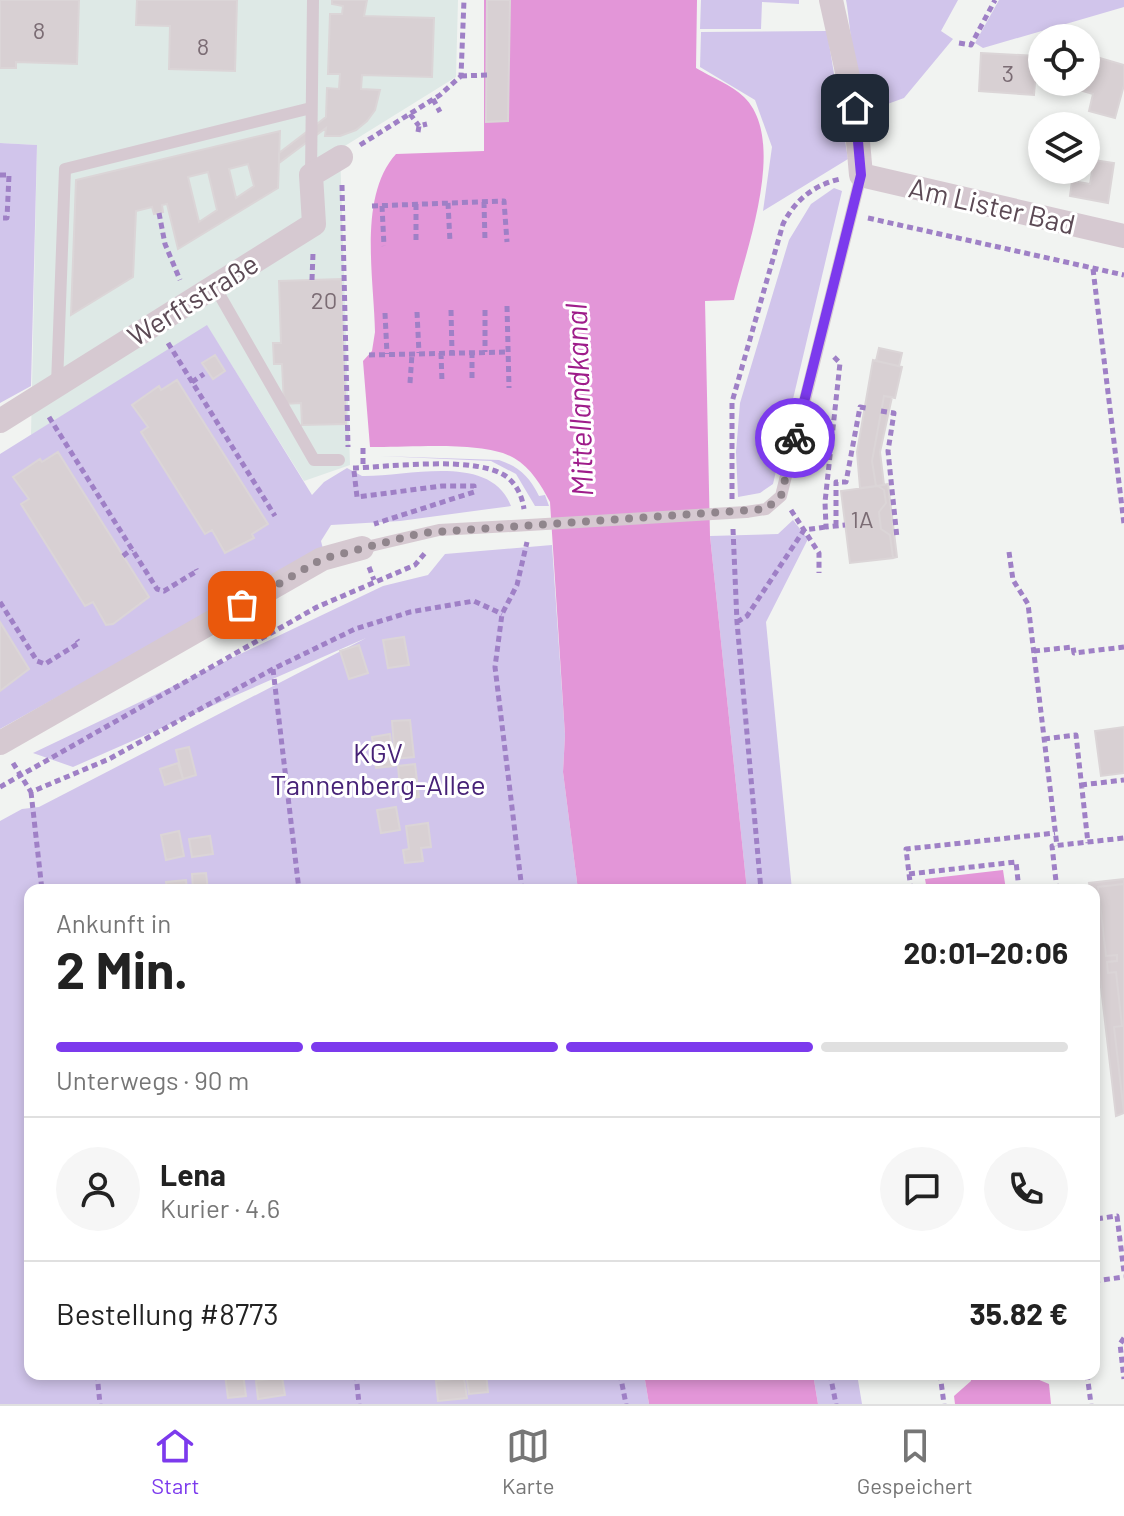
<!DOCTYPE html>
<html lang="de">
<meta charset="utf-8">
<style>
body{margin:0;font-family:Barlow,sans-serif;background:#f6f6f6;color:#222;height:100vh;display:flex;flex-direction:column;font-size:30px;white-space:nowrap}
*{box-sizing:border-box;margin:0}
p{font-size:26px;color:#767676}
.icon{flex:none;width:44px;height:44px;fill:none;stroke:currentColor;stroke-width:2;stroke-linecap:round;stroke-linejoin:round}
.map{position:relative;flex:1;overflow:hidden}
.details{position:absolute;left:24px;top:884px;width:1076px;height:496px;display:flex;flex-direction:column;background:#fff;border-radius:16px;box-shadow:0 4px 12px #0003}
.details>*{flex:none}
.controls{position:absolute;left:1028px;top:24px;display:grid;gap:16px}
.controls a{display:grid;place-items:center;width:72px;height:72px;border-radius:50%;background:#fff;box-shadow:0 4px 12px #0003;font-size:40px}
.pin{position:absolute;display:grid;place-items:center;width:68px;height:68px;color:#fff;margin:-34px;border-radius:16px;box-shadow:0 4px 12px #0006}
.courier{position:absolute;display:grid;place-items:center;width:80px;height:80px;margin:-40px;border:6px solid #7c3aed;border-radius:50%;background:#fff;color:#222;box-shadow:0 2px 10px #0007}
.headline em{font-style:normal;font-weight:700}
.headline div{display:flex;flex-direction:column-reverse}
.headline{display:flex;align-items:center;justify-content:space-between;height:136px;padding:0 32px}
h1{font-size:52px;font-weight:700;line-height:60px}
.bar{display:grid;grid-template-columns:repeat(4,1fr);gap:12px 8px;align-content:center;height:96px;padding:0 32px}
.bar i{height:10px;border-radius:6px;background:#e0e0e0}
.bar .active{background:#7c3aed}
.bar p{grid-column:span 4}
.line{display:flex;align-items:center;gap:20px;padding:0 32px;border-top:2px solid #e0e0e0}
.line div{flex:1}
.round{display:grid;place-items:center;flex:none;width:84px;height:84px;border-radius:42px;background:#f6f6f6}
.tabs{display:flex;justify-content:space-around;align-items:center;height:112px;border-top:2px solid #e0e0e0;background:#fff;font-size:22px;color:#767676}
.tabs a{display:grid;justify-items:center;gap:4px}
.tabs .active{color:#7c3aed}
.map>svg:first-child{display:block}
.commercial{fill:#dee9e6}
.green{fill:#d1c5eb}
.water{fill:#e396d8}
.building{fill:#d8d0d3;stroke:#dbd5d7;stroke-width:2;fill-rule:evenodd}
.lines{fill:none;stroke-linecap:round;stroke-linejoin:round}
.path{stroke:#9f80c6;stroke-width:5;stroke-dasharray:6 4;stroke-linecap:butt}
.service{stroke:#d6c9d1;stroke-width:12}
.minor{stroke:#d6c9d1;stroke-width:24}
.service-bridge{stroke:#d6c9d1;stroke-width:12}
.done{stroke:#90858c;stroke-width:8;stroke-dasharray:0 14.4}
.route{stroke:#7c3aed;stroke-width:10}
.labels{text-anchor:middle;stroke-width:6;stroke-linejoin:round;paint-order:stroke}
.number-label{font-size:24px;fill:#7b6c74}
.street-label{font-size:28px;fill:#5c4a55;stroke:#fff}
.park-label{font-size:28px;fill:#472277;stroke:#fff}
.water-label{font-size:30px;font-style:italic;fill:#9e1c8a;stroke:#fff}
</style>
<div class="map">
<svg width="1124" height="1404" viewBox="0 0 1124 1404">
<rect width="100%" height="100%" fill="#f1f3f1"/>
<path class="commercial" d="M0,0H458L456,77L340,149L350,465L304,481L207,326L31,435L37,145L0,143Z"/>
<path class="green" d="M701,0H799V4L762,2L761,29H700Z
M846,0H958L941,31L953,39L904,98L882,106C851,90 852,32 846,0Z
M999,0H1124V7L983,48L975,43Z
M827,31L848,159L763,211L772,147L755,100L700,67L701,32Z
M0,143L37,145L31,386L0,403Z
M834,188L842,191L773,484L760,493L738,497L736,452L740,403L789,240L811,204Z
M207,325L312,495L324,482L347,468L362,476C408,477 490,452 511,506L400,521L331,525L321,541L323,549L0,729V454Z
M380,456L499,460C519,467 529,476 539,496L545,495L549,506H535L516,474L491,461Z
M793,520L808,539L766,622L792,890H747L710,536L778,534Z
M552,545L565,735L563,772L578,890H30V1374H644L649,1404H0V821L22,809L39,807L366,638L73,767L33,753L383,586L428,575L445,554Z
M813,1374H857L862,1404H818Z"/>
<path class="water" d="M484,0H697L696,68C711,77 732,85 744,97C788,140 746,249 734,300L705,301L710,536L747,890H578L563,772L565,735L550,502C541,485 531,468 514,458C483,440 407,448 370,447L363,361L372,351L375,332C374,278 358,196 396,154L484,151Z
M1003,870L1006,890H927L925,879Z
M644,1374H813L818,1404H649Z
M971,1374H1025L1049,1384L1051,1404H955L954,1396L971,1381Z"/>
<path class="building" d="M0,0H79L77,64L16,62V68H0Z
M137,0H237L235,71L169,69L170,26L136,25Z
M332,0H367L364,16L434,18L432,77L362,75L361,89L380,90L375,110L367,121L356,130L340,136H325L326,128L279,163V153L326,117L327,88L339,89L340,74H328L330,14H342L343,6L332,4Z
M487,0H510L508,121L486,122Z
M981,53L1037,56L1034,95L979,91Z
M1086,54L1124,65V85L1115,118L1089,111L1093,94L1063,85L1064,82H1086Z
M280,131L278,188L178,249L167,204L162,205L163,212L154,214L152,207L136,211L133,277L71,315L76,180ZM248,164L254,186L236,198L229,169ZM208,172L217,210L199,222L188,177Z
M1094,160L1114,163L1108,203L1070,196L1072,181L1090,184Z
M341,279L346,424L302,425L301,403L284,404L282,364H274L273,343H281L279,281Z
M879,348L902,353L899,366L876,361Z
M215,355L225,371L213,379L202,363Z
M873,360L902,367L895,398L884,396L872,461L876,486L860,488L857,452Z
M177,380L268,524L252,534L254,538L225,553L212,530L205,534L141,432L148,427L132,405L159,386L161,390Z
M884,396L892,397L880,452L884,485L876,486L872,461Z
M58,452L149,597L113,624L106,625L93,602L85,606L21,504L29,499L13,477L40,459L42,462Z
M888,484L897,557L893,558L890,535L881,529L879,512L886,503L884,490L878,486Z
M878,486L884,490L886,503L879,512L881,529L890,535L893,558L850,563L841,491Z
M0,622L29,669L0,691Z
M404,637L409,665L388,668L383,640Z
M359,645L368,673L349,679L340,651Z
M410,720L414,757L395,759L392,721Z
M1124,727V773L1101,776L1095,731Z
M390,734L394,766L376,768L372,737Z
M189,747L196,775L183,779L176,750Z
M178,763L183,779L165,785L160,769Z
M415,764L419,797L401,799L398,766Z
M396,807L400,830L381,833L377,810Z
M428,823L431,847L421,848L423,861L405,863L403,850L409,849L406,826Z
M179,831L184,856L166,860L161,835Z
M210,836L213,854L192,857L189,839Z
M206,873L208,890H193L192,874Z
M1124,879V884L1098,887L1106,956L1117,955V961L1107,962L1108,973L1116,972L1122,1026L1114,1027L1124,1113L1116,1116L1094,927V890H1090L1089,883Z
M186,880L187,890H167L166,882Z
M1124,884V1113L1114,1027L1122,1026L1116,972L1108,973L1107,962L1117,961V955L1106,956L1098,887Z
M225,1374H243L246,1396L228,1398Z
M466,1374H486L488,1392L469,1394Z
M282,1377L285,1395L258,1399L256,1381Z
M464,1378L467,1398L438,1401L436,1381Z"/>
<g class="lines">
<path class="path" d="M959,43L971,45L995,0
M461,76L487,75
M433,99L440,112
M410,114L419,126
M418,132L419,126L427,124
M360,145L440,95L461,76L464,0
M0,175H9L7,218H2
M342,185L348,447
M484,202L485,241
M448,203L450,242
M416,204V244
M372,206L504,201L507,242
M382,206L384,246
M159,213L165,244L180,280
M868,218L1124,275
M1093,269L1124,524
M312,280L313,253
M507,306L509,388
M451,310L452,353
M485,310V352
M417,312L419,353
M385,313L387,354
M168,343L275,516
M472,352V381
M441,353L442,382
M369,355L508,352
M834,357L840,363L825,502L826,527L845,525
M192,382L204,374
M410,383L412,354
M881,411L894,413L888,451L897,538
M49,417L157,589L164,591L197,571L196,569
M363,448V468
M353,468C390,467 478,455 507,477C517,485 522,496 524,509
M354,471L357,497L442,486H474V492L374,524
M732,499V402L783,224C795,200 814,185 840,179
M791,510L819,553V573
M836,526V482H846L860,407L866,408
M733,529L737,622L761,890
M1009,552L1013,580L1028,604L1057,846
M123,556L132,549
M369,567L374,580
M0,602L37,661L45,664L79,643L77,640
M737,622L747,616L804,530L826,527
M1034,651L1073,647L1074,653L1124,647
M273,669L299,890
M1044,739L1076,735L1088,843
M13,763L31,792L109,759L273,669L355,629L410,612L474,601L502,614
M1081,785L1124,780
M0,787L317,607L415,565L425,553
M31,792L42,890
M909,874L1016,862L1019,890
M522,890L495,667L502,614L517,585L527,542
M911,890L906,849L1055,833
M1057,890L1052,846L1124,838
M1094,1211L1095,1219L1117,1216L1124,1272
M1094,1281L1124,1277
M1124,1338L1120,1344L1124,1379
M97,1374L100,1404
M356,1374L359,1404
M620,1374L626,1404
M830,1374L836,1404
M940,1374L944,1404
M1087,1374L1091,1404"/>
<path class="service" d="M311,175L313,0
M215,287L314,460H339
M57,384L65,169L311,108
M746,512L766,509L781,496L861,175
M362,548L439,530L512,526"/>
<path class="minor" d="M831,0L855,108L861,175L1124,236
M0,421L314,224L311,175L341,157
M0,743L322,559L362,548"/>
<path class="service-bridge" d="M512,526L746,512"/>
</g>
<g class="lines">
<path class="done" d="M242,605L322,559L421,533L766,509L781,496L795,438"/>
<path class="route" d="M795,438L861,175L855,108"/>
</g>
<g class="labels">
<g class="number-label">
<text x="39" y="39">8</text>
<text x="203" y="55">8</text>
<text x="1008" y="82">3</text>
<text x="324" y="309">20</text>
<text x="862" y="528">1A</text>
</g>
<g class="street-label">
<text transform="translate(992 206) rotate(13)" y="10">Am Lister Bad</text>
<text transform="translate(193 300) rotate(-32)" y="10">Werftstraße</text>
</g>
<g class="park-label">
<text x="378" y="763">KGV<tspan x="378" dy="32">Tannenberg-Allee</tspan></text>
</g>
<g class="water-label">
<text transform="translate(580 400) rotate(-92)" y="10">Mittellandkanal</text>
</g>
</g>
</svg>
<div class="controls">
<a><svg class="icon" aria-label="locate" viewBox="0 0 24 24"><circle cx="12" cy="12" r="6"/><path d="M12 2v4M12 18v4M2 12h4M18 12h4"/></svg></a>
<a><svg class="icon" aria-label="layers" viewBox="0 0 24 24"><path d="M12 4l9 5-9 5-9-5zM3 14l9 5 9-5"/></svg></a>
</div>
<div class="pin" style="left:242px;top:605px;background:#ea580c"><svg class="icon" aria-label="bag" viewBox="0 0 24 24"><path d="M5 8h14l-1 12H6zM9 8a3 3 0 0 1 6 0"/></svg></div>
<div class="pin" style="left:855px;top:108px;background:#1f2937"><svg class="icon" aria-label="home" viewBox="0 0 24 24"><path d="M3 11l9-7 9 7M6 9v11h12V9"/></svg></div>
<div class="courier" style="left:795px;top:438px"><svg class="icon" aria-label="bike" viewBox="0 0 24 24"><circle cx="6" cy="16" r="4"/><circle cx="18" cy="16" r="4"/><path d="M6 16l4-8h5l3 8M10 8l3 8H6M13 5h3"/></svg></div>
<section class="details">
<div class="headline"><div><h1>2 Min.</h1><p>Ankunft in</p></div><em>20:01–20:06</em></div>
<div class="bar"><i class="active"></i><i class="active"></i><i class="active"></i><i></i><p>Unterwegs · 90 m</p></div>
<div class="line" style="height:144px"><a class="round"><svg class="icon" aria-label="person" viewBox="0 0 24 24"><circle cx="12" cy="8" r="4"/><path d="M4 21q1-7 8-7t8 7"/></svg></a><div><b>Lena</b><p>Kurier · 4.6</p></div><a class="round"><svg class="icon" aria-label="chat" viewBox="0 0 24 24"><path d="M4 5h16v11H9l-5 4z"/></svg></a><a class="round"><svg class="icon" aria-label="phone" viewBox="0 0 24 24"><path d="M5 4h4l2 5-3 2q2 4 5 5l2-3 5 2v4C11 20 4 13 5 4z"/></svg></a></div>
<div class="line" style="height:104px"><div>Bestellung #8773</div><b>35.82 €</b></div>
</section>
</div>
<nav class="tabs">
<a class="active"><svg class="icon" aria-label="home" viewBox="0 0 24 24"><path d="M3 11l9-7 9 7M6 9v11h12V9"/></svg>Start</a>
<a><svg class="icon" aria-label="map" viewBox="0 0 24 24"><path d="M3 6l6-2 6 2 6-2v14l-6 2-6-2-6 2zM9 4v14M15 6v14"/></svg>Karte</a>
<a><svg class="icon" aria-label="saved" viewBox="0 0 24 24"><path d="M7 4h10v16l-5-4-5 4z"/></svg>Gespeichert</a>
</nav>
